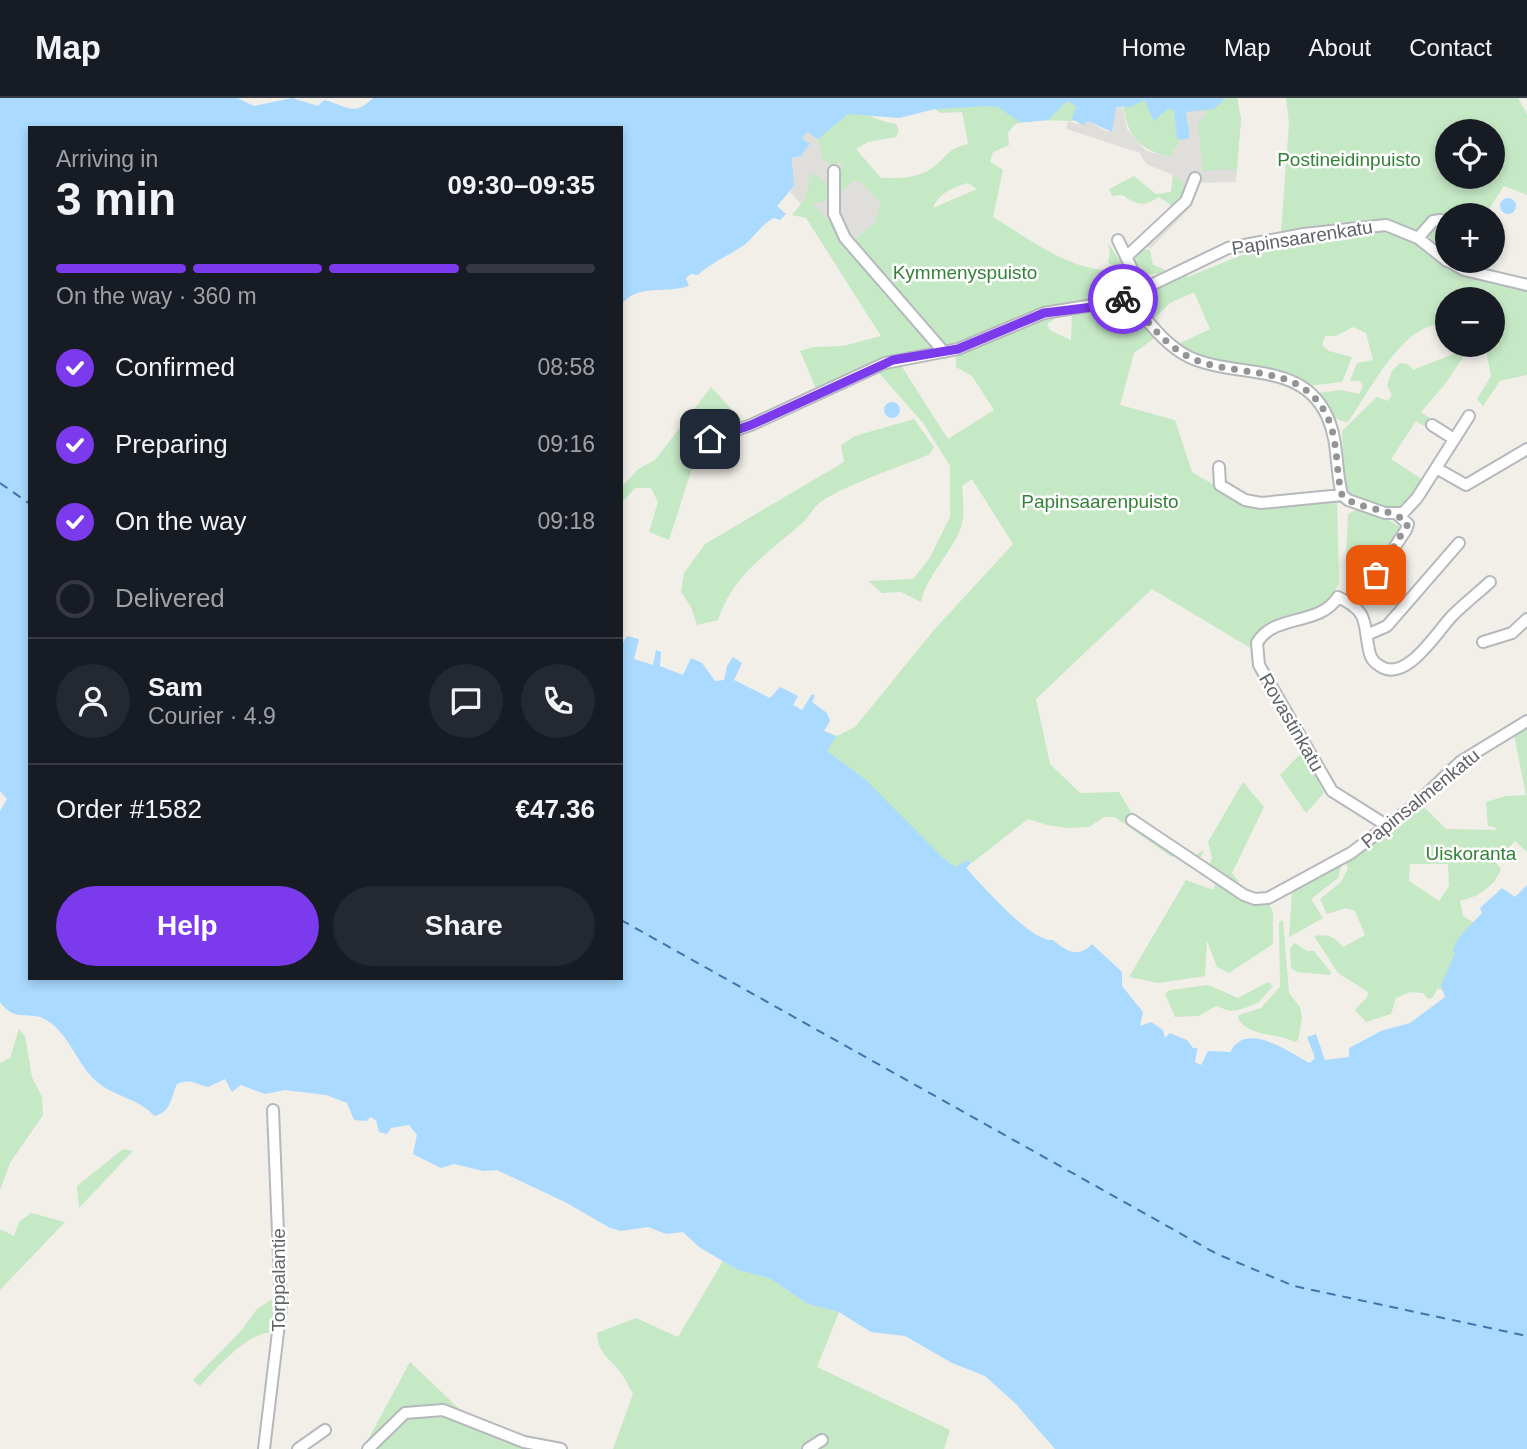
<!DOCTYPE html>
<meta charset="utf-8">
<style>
body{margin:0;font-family:Helvetica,sans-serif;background:#242831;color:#f1f3f6;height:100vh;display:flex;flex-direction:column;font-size:26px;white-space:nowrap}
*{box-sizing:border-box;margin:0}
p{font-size:23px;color:#9ea1a6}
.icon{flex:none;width:38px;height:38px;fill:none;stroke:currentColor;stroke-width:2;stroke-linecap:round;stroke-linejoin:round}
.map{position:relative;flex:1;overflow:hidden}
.side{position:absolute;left:28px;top:28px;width:595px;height:854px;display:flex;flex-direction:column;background:#171b24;border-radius:0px;box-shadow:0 4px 10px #0003}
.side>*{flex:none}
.buttons{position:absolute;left:1435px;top:21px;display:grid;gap:14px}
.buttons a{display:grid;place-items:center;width:70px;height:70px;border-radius:50%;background:#171b24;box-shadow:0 4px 10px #0003;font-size:35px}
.pin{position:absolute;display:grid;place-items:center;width:60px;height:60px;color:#fff;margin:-30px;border-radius:14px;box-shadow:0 4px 10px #0006}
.courier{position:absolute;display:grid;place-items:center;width:70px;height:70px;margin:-35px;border:5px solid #7c3aed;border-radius:50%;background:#fff;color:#222;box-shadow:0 2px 9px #0007}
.overview em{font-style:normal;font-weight:600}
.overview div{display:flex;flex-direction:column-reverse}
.overview{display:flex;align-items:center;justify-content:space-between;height:119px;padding:0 28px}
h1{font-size:46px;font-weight:600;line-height:52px}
.bar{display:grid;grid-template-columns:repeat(4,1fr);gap:10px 7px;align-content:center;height:84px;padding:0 28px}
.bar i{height:9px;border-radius:5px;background:#363941}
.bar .on{background:#7c3aed}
.bar p{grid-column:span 4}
.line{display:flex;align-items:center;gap:18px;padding:0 28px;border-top:2px solid #363941}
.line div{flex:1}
.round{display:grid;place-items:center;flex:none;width:74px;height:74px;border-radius:37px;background:#242831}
ol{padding:0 28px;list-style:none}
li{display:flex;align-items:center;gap:21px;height:77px}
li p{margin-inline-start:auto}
li .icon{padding:7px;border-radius:50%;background:#7c3aed;color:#fff;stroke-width:4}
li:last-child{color:#9ea1a6}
li i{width:38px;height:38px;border:4px solid #363941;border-radius:50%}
.button{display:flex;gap:14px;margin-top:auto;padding:14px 28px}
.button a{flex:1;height:80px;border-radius:42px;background:#7c3aed;color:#fff;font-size:28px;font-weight:600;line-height:80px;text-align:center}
.button a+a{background:#242831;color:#f1f3f6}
header{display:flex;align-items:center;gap:42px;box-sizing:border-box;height:98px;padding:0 35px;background:#171b24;border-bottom:2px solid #363941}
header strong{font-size:33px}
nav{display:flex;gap:38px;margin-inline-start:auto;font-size:24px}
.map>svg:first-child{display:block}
.industrial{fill:#e0deda}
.green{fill:#c5e8c5;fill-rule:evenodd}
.water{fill:#aadaff}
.pier{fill:#f1efe8}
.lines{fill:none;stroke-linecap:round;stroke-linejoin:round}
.ferry{stroke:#4174aa;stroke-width:2;stroke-dasharray:9 7;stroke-linecap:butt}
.minor-casing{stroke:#b5b8bc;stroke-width:14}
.minor{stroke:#fff;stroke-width:10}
.done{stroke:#929495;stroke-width:7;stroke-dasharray:0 12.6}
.route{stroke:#7c3aed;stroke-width:9}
.labels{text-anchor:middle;stroke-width:5;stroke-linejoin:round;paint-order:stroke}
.park-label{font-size:19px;fill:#348238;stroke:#fff}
.street-label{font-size:19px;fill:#5f6368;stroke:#fff}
</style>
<header>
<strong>Map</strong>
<nav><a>Home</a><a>Map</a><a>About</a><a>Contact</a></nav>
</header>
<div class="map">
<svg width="1527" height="1351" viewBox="0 0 1527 1351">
<rect width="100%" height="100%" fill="#f1efe8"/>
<path class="industrial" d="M1237,0L1241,21L1236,84L1197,85L1192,108L1150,151L1141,143L1169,114L1173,77L1146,66L1140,55L1066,31L1068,23L1077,26L1088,23L1108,34L1116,9L1123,10L1127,31L1146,53L1170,59L1180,42L1190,40L1186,14Z
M807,34L818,41L881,105L875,125L843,150L790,94L794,88L792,60L801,58L810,46L802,40Z"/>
<path class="green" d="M1083,0L1074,23L1037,22L1015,26L1008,35L1009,47L993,54L990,64L1003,72L993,119C1031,142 1072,175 1119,173L1108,164L1110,155L1108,145L1118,160L1126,164L1133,188L1116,199L1045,210L947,250L852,143L875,125L881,105L860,84L853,83L839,97L836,95L838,74L843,67L840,64L832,68L822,60L818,41L811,37L818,25L844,4C860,13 878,24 896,26L899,32L896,39L868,44L856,51L881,80C900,80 920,81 936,67C950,55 948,51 968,46L962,14L940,15L930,7ZM968,85L977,91L933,110C940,94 952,90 968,85Z
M1122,0H1176V33L1180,42L1170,59C1134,50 1127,36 1122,0Z
M1202,0H1237L1241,21L1237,71L1203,73L1198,27L1206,16Z
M1286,0H1518L1527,16V97L1504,88L1485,117H1434L1416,132L1378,122L1281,134L1289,25ZM1447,33H1493V79H1447Z
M815,76L828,87V101L813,106L829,122L936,250L895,258L948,341L994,312L972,278L956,269V258L1030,225L1061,216L1047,226L1050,232L1071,242L1072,215L1108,210L1115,222L1122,218L1119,207H1128L1156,239L1134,255L1120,307L1175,322L1192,374L1250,408L1337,403L1339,483C1331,517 1293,517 1266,528L1252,551L1152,491L1036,601L1050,666L1080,695L1119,694L1134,719L1194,758L1204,752L1199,763L1170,758L1115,719H1104L1089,729L1069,730L1047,727L1028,721L972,765L967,763L950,777L808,672L824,633L837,638L855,629L934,532L1013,446L972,381L962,388C963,398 964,410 963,421C958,450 927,474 921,504L901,494L882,495L868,483L913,481L929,461L950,419V368L924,326L879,275L709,346L694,364L669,442L649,434L658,404L651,390H635L621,406V390L638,371L655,362L711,289L744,325L817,293L800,253L814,249L843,248L881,238L806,120L792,117L805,101L810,77Z
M1173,77L1186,87V95L1175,109L1158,99C1144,110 1136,106 1122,97L1112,98L1109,91L1134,78L1156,96L1171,94Z
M1435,128H1440L1444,145L1439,149L1428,138Z
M1385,130L1415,142L1445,167L1461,176L1527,192V277L1500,283L1483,308L1477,301L1491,278L1486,253L1472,247H1493V201H1447V227C1405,219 1369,295 1348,324C1332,323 1324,309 1318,295L1342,292L1359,296L1363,288L1360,283H1350L1357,265L1373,262L1366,235L1353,229L1336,238H1325L1322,247L1329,253L1352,259L1342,284L1308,288L1198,259L1176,247L1210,231L1194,194L1170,205L1153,222L1139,206V198L1186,175L1188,179L1239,158L1288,147L1269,148L1274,146Z
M1144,151L1150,152L1153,167L1166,172L1158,176H1141L1133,162Z
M1461,247H1471L1446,285L1421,314L1434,323L1429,331L1416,323L1391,361L1423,382L1407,406L1401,410L1391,412L1355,400L1345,388L1342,333L1377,299L1388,303L1392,297L1387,287L1392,273L1400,265L1408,266L1413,272L1453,256Z
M914,321L934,349L930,356C897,370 861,381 830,398C810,409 814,415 801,426C765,458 735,474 718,522L697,527L691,509L681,494L684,475L705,446L844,364L841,347L855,338Z
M1358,411L1387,421L1403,431L1356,502C1341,489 1348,437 1348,416Z
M1527,627V754L1515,743L1495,764L1501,771C1496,786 1477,801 1460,802L1463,818L1474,825L1459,839L1461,860L1445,899L1446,895L1438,890L1432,900L1428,901L1423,895L1410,894L1396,900L1391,916L1366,924L1355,912L1367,899L1368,894L1338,875L1314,838C1328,836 1334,838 1343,849L1365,837L1355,813L1346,810L1327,816L1320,801L1341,784L1348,770L1345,765L1348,762L1423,708L1446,731L1496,732L1495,729L1488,728L1486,704L1506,698L1526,697L1514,637ZM1410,766H1448L1449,788L1439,803L1409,783Z
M1303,653L1324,695L1306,715L1280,677Z
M1243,684L1264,709L1232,775L1239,784L1236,786L1214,775L1209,766L1212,760L1208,744Z
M1341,768L1338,780L1311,801L1323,820L1289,839L1292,794Z
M1210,780L1269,805L1273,815V846L1229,875L1217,869L1207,843L1205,878L1159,885L1129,879L1186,782L1213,792L1216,785Z
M1283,822L1289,895L1300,909L1302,920L1298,942L1295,944C1276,934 1251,940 1238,921L1239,917L1261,910L1280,889L1279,824Z
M1295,845L1307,853H1314L1331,874L1330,877L1297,874L1291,870L1290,850Z
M1268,884L1273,888L1258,905L1242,911L1230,913L1216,908L1198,918L1175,919L1165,896L1170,892L1208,887L1238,900Z
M19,931L25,938L32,979L42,999L43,1017L10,1065L0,1092V965L10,960Z
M123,1051L133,1053L79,1110L77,1088Z
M31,1115L65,1124L0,1192V1131L14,1138L19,1124Z
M723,1163L738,1172L769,1180L808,1206L839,1214L817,1269L950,1332L944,1351H613L633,1296C628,1287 624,1277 617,1270C606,1258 598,1253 597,1235L636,1220L678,1239Z
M274,1200L273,1235C249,1232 216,1271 200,1288L193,1282L240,1234L257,1211Z
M410,1264L475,1326L543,1351H363Z"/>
<path class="water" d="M0,0H237L254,8L292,0L318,8L324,2C346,7 353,20 373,0H1226L1214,11L1186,14L1190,40L1180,42L1177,40L1174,12L1168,11L1154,23L1144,2L1131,9H1116L1112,34L1088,23L1083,27L1072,21L1076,8L1067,3L1048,22L1029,24H1020L998,9L989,8L935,11L899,20L848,16L818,41L807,34L802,40L810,46L801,58L792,60L794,88L777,108L786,116L780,122L774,120C761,126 753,142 741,149C726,159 712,164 698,177L691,176L686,180L689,188C665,196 637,185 621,207V30H30V880H621V548L627,538L639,541L634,561L653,567L656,552L661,554L660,568L683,577L691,560L702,565L715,583L724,582L727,568L733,559L742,565L734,582L770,600L780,589L798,598L793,607L802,612L812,596L815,598L812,604L827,615L830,623L824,633L836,638L827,653L865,681L942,759L955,769L968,762L971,765L966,770C982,787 1032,845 1053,842C1066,853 1078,861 1092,846L1122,874V888L1143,914L1140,928L1151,924L1163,932L1165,940L1170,935L1187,942L1193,950L1231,953C1247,921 1294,958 1310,965L1315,960L1307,939L1316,936L1325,962L1349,959V950L1381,933L1410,925L1445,899L1441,887L1455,855L1453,852L1459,839L1482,815L1480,810L1502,790L1515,799L1527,787V1351H1055L1016,1306L985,1278L952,1265L905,1238L871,1234L839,1214L808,1206L769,1180L738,1172L699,1149L683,1134L666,1136L648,1129L621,1133L610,1130L567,1105L497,1072L483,1073L454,1066L441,1070L413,1056L417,1037L409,1027L391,1030L387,1036L379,1034L376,1022L370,1019L367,1023L354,1022L347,1005L326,997L285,992L265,996L241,987L232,994L225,981L208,989C195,986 191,980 177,986C171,999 171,1015 154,1018C141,1001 111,998 95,982C76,964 70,938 48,923C30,911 16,926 0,904V713L7,701L0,693Z
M1500 108a8 8 0 1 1 16 0a8 8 0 1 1-16 0Z
M884 312a8 8 0 1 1 16 0a8 8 0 1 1-16 0Z"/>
<path class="pier" d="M1198,947L1209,951H1231V954L1208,953L1201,967L1195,964Z"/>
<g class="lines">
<path class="ferry" d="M0,385L30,406
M621,822L1217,1156L1294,1188L1527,1238"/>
<defs>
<path id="minor" d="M834,73V116L845,140L944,254
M1418,140L1433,123L1441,122L1447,125
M1118,142L1141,190
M1126,159L1186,103L1195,80
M1448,163L1464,172L1527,187
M1127,199C1145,219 1164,247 1189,259C1236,281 1301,262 1327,318C1339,344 1335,370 1342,397L1348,402L1385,415H1403L1417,400L1469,318
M1432,327L1454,341
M688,362L710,341L751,327L885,265L958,251L1044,215L1118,203L1228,150L1304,136L1386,127L1418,140L1447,163
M1219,369L1220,387L1245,402L1261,405L1342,397
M1436,370L1466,387L1527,351
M1361,500L1406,432L1408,426L1398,417
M1369,536L1387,528L1459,445
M1483,544L1512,535L1527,521
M1132,722L1244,797L1255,801L1268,800L1351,755L1417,705L1460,664L1527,623
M1386,727L1332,693L1259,567L1257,545C1274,515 1319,529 1338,499C1372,515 1362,526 1370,556C1371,561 1375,565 1380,568C1406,586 1437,533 1453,517C1465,505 1478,495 1490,484
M264,1351L281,1209L273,1012
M298,1351L325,1332
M368,1351L405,1315L443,1312L524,1344L561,1351
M808,1351L822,1342"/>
</defs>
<use href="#minor" class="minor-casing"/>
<use href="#minor" class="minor"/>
</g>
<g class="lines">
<path class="done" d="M1123,201L1127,199C1145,220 1164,247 1189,259C1236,282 1300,262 1327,318C1339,344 1335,371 1342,397C1360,414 1392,408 1408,426L1376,477"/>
<path class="route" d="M710,341L751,327L893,262L958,251L1044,215L1093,209L1123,201"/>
</g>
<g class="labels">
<g class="park-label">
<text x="1349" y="68">Postineidinpuisto</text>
<text x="965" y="181">Kymmenyspuisto</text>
<text x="1100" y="410">Papinsaarenpuisto</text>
<text x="1471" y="762">Uiskoranta</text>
</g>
<g class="street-label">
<text transform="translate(1302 139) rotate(-9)" y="7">Papinsaarenkatu</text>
<text transform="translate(1292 624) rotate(60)" y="7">Rovastinkatu</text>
<text transform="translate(1420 700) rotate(-39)" y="7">Papinsalmenkatu</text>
<text transform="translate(278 1182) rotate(-90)" y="7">Torppalantie</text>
</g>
</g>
</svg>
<div class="buttons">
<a><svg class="icon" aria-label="locate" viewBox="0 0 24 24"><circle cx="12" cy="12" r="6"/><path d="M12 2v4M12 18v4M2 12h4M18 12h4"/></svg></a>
<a>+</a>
<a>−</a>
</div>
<div class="pin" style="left:1376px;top:477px;background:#ea580c"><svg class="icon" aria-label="bag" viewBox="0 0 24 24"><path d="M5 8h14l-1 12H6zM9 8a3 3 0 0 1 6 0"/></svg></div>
<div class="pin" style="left:710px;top:341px;background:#1f2937"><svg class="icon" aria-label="home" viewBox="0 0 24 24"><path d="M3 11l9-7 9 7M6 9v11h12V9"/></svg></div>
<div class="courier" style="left:1123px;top:201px"><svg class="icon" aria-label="bike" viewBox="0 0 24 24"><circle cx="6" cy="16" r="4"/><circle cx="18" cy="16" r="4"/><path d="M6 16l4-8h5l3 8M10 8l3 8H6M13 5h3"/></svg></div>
<section class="side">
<div class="overview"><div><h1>3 min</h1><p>Arriving in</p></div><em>09:30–09:35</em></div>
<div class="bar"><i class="on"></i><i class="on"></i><i class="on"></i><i></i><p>On the way · 360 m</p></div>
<ol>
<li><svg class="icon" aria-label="check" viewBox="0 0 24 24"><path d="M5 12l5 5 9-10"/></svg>Confirmed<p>08:58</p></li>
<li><svg class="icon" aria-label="check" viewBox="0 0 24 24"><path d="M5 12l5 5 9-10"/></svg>Preparing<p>09:16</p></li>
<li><svg class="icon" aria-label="check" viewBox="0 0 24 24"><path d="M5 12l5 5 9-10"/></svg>On the way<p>09:18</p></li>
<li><i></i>Delivered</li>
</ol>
<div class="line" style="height:126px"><a class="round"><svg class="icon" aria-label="person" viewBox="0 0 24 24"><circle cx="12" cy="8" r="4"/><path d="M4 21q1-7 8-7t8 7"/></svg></a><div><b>Sam</b><p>Courier · 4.9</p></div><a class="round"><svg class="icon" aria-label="chat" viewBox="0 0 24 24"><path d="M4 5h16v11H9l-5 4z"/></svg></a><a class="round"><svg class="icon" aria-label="phone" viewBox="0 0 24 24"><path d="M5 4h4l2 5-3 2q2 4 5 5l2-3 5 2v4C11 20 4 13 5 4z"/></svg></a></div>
<div class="line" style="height:91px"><div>Order #1582</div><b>€47.36</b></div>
<div class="button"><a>Help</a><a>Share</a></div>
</section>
</div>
